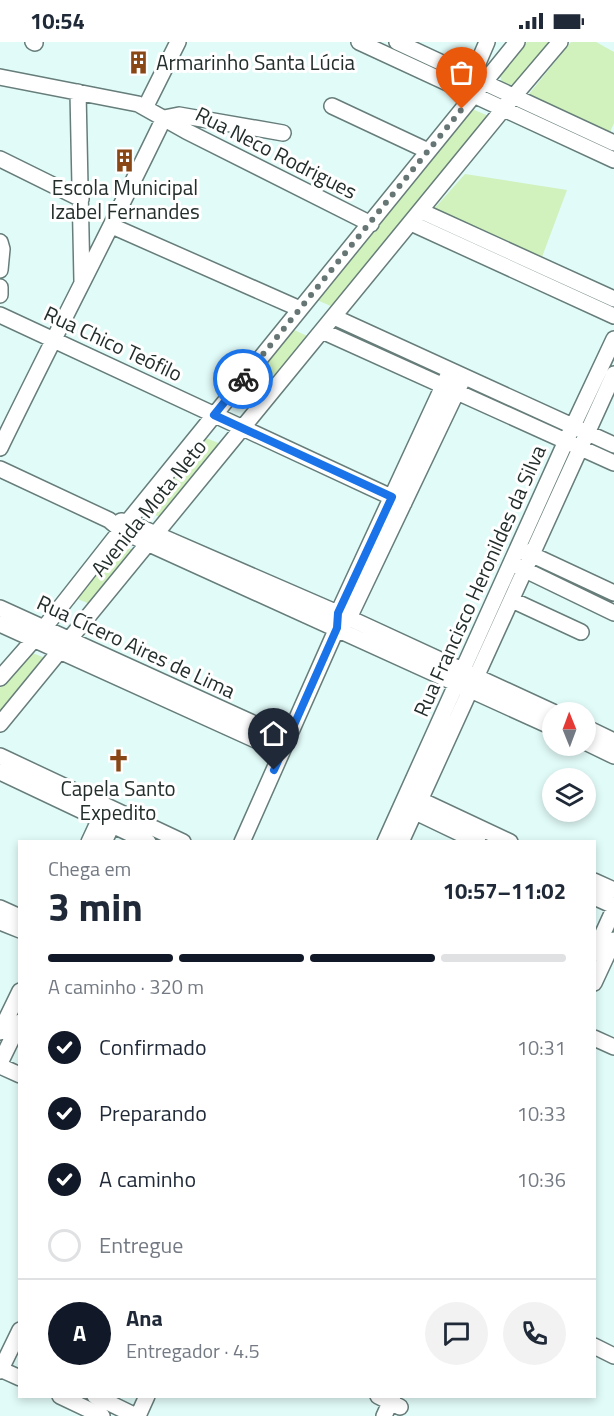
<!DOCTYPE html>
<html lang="pt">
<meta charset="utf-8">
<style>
body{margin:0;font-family:"Titillium Web",sans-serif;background:#f2f2f3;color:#1f2937;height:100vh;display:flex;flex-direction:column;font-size:22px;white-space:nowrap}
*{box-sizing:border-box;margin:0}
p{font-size:20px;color:#747a83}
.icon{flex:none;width:33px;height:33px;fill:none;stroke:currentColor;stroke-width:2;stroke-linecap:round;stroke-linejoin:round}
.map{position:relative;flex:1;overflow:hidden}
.side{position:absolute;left:18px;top:798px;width:578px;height:558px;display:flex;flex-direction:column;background:#fff;border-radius:0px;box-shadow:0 3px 9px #0003}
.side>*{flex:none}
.needle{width:39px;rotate:359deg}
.controls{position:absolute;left:542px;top:660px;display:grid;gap:12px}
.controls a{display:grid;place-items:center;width:54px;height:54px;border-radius:50%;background:#fff;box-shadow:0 3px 9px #0003;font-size:30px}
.pin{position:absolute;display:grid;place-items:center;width:51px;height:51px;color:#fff;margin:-62px -26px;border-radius:50% 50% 50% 0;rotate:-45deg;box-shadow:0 0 6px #0007}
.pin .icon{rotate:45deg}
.courier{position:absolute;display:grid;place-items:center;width:60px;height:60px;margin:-30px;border:4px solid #1a73e8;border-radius:50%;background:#fff;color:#222;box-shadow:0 2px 8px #0007}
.headline em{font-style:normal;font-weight:700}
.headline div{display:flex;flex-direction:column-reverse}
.headline{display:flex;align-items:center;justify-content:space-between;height:102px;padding:0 30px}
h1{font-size:39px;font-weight:700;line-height:45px}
.bar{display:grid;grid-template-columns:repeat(4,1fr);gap:9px 6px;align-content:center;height:72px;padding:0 30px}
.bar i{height:8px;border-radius:4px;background:#e0e1e3}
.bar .on{background:#111827}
.bar p{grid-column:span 4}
.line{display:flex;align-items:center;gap:15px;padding:0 30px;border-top:2px solid #e0e1e3}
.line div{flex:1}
.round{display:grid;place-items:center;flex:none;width:63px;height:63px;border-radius:32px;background:#f2f2f3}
ol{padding:0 30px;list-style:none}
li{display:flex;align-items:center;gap:18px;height:66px}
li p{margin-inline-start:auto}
li .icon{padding:6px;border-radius:50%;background:#111827;color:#fff;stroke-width:4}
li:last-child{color:#747a83}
li i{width:33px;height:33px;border:3px solid #e0e1e3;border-radius:50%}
.status{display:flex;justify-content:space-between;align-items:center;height:42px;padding:0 30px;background:#fff;direction:ltr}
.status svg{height:16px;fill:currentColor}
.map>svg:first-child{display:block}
.green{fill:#d1f1bd}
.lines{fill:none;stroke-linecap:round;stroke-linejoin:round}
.minor-casing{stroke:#667d7a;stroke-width:18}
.minor{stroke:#fff;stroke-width:15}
.done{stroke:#667674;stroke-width:6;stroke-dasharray:0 10.8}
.route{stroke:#1a73e8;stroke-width:8}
.labels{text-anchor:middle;stroke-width:6;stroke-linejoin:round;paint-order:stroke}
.poi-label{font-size:21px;fill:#242e2d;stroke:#fff}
.street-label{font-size:21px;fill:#242e2d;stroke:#fff}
</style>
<div class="status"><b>10:54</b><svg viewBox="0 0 49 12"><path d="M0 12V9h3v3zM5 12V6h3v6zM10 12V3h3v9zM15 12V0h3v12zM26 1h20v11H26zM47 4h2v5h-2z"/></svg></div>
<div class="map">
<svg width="614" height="1374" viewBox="0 0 614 1374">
<rect width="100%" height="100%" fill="#e1fbf8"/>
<path class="green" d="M527,0H553L517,43L502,42L500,33Z
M571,0H596L614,10V81L610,90L529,52Z
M472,67L491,75L333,265L317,258Z
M465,132L567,148L542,215L433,168Z
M290,286L307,294L253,361L236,354Z
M203,395L221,402L160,475L144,469Z
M120,501L134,509L90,562L75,556Z
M30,610L45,616L0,673V646Z"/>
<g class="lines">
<defs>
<path id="minor" d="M33,0L35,1
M359,0L614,118
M397,0L614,101
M0,35L138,62L186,89L371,182
M472,35L487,0
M78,50L82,239
M332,64L428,109
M145,66L178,0
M164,76L179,73L283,91
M0,117L81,157
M421,169L614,257
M411,181L614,274
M112,184L300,267
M0,200L2,207L0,228
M0,245V253
M0,273L404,461
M334,275L614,403
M322,289L614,421
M0,406C54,295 111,186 164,76
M0,427L109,478L121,488L147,501L552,685
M121,479L128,480L349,576L553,670
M524,509L614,551
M519,525L614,571
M512,558L581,590
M0,566L288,697
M0,582L282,710
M341,582L349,576L461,341
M0,636L44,586L121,488L517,0
M0,682L514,54L560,0
M585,685L614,699
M585,700L614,714
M0,714L183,800
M0,730L148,800
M412,754L510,800
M407,766L478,800
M89,800L103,770
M104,800L116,775
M242,800L337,586L338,571L450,329
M385,800L566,399L614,297
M401,800L614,332
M594,839L614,848
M594,855L614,864
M0,866L20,875
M0,880L20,888
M594,911L614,867
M594,941L614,898
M0,990L20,949
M594,996L614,1005
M0,1021L20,980
M0,1024L20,1033
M594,1304L614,1314
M0,1327L20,1336
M0,1329L20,1288
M60,1354L102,1374
M95,1354L136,1374
M378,1354L400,1365
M138,1374L147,1354
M384,1374L393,1354"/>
</defs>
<use href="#minor" class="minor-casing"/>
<use href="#minor" class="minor"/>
</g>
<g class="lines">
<path class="done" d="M243,337L462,67"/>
<path class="route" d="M243,337L214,373L392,455L338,571L337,586L274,728"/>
</g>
<defs>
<symbol id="building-bare" viewBox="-9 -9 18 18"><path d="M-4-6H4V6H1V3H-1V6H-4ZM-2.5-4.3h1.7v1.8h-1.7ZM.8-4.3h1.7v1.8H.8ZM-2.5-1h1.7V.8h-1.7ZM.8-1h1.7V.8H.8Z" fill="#894716" stroke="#fff" stroke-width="2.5" paint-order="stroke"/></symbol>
<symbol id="church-bare" viewBox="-9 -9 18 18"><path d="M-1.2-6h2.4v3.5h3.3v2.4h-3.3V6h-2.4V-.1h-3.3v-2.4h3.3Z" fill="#894716" stroke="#fff" stroke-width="2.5" paint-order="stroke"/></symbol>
</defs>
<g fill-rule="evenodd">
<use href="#building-bare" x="122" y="4" width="33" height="33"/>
<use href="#building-bare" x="108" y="102" width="33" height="33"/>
<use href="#church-bare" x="102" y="702" width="33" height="33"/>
</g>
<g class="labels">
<g class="poi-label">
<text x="156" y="28" text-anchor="start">Armarinho Santa Lúcia</text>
<text x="125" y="153">Escola Municipal<tspan x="125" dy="24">Izabel Fernandes</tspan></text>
<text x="118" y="754">Capela Santo<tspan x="118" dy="24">Expedito</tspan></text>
</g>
<g class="street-label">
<text transform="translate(276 111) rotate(27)" y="7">Rua Neco Rodrigues</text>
<text transform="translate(113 302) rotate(25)" y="7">Rua Chico Teófilo</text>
<text transform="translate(149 466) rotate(-51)" y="7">Avenida Mota Neto</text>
<text transform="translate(480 539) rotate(-66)" y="7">Rua Francisco Heronildes da Silva</text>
<text transform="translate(136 605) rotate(25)" y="7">Rua Cícero Aires de Lima</text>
</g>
</g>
</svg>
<div class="controls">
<a><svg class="needle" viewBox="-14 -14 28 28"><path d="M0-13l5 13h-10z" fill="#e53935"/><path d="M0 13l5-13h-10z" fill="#747a83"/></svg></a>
<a><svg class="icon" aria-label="layers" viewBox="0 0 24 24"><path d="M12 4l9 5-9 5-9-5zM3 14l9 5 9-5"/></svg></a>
</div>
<div class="pin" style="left:462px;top:67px;background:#ea580c"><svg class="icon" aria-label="bag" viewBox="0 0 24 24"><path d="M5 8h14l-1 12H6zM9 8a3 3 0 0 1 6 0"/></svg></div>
<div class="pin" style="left:274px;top:728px;background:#1f2937"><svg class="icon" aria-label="home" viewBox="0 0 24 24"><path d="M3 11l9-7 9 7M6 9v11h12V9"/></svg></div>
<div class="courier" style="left:243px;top:337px"><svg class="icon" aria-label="bike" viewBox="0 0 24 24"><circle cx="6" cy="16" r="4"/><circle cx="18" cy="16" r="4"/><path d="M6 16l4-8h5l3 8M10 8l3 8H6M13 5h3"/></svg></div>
<section class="side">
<div class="headline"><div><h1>3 min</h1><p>Chega em</p></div><em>10:57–11:02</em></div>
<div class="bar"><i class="on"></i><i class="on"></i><i class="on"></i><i></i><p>A caminho · 320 m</p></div>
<ol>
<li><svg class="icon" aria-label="check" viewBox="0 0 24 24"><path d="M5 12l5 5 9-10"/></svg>Confirmado<p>10:31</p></li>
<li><svg class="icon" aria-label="check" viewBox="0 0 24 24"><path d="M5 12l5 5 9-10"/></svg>Preparando<p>10:33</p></li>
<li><svg class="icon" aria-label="check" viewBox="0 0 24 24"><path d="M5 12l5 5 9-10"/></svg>A caminho<p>10:36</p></li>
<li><i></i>Entregue</li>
</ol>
<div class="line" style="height:108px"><b class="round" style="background:#111827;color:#fff">A</b><div><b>Ana</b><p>Entregador · 4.5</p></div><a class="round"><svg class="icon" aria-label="chat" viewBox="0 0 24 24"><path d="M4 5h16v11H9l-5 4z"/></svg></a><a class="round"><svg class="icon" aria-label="phone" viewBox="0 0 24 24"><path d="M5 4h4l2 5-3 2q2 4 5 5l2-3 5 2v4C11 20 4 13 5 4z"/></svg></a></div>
</section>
</div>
